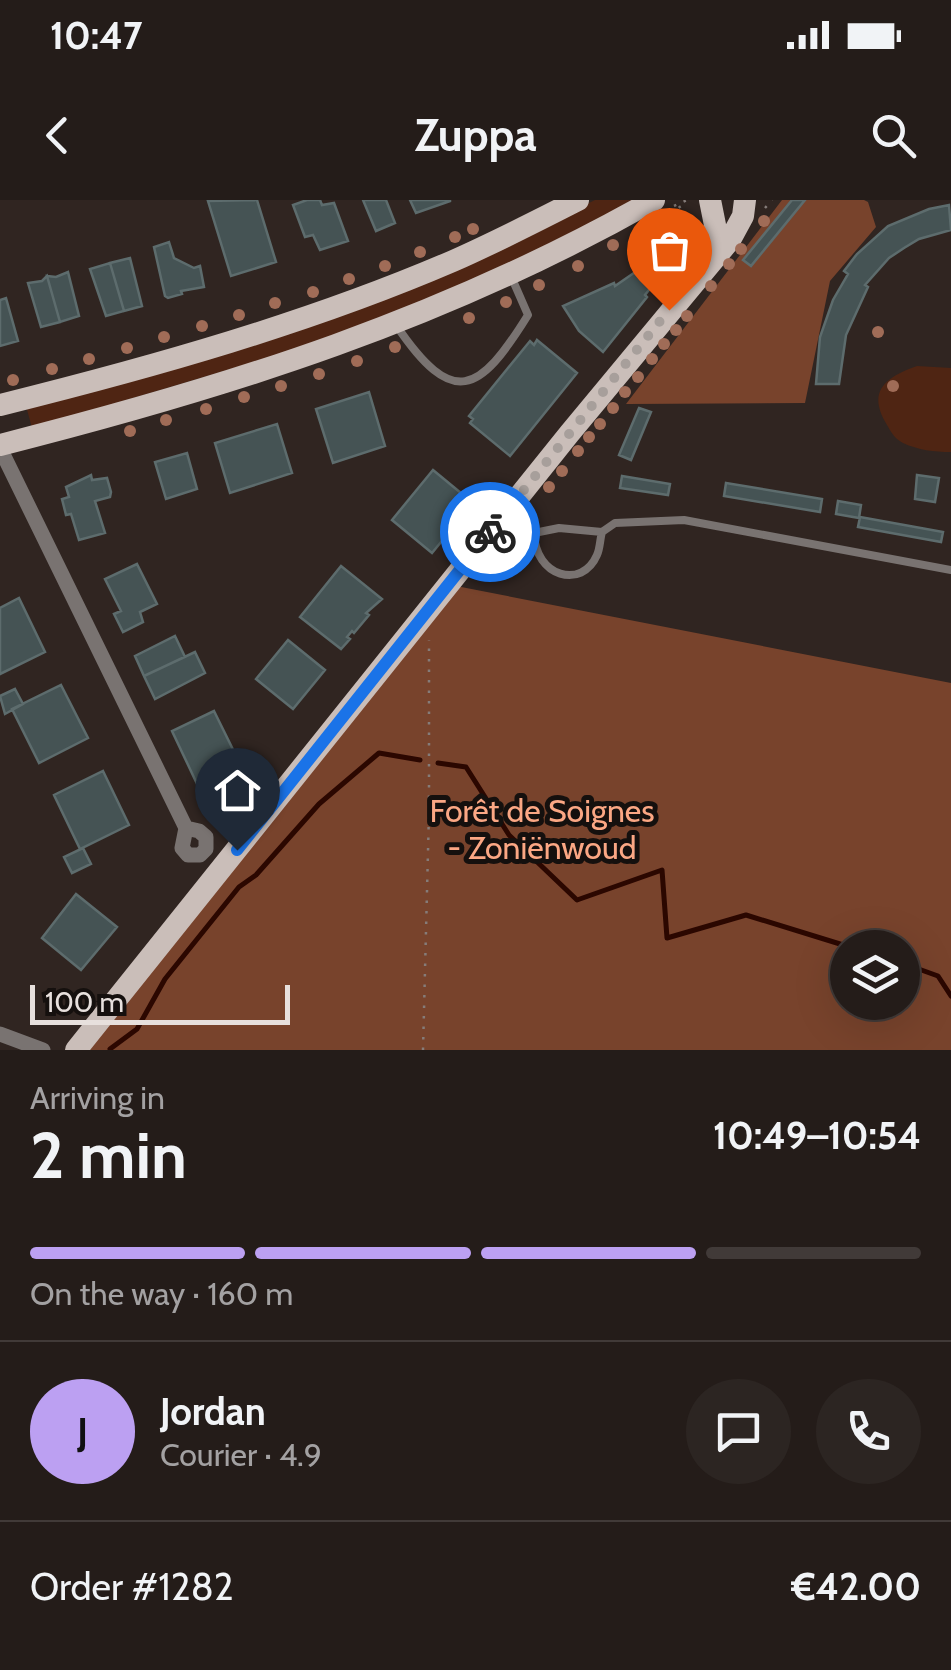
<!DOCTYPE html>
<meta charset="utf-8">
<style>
body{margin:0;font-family:Cabin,sans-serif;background:#2c2522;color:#f1f3f6;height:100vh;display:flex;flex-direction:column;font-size:38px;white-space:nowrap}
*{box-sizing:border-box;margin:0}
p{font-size:32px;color:#a3a1a2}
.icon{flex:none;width:55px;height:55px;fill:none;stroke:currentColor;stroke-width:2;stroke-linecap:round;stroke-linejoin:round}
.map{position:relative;height:850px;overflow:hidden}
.side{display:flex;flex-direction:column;background:#241c19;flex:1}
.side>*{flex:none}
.tools{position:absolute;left:830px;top:730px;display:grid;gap:20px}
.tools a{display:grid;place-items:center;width:90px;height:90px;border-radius:50%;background:#241c19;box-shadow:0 10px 40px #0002,0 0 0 2px #413a38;font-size:50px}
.scale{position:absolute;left:30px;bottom:25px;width:260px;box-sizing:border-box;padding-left:10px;border:5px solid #e7e0dd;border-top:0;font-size:28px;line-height:35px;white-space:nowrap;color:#e7e0dd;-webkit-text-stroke:8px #15100e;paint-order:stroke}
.pin{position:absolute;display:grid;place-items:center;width:85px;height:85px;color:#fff;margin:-102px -42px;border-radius:50% 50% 50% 0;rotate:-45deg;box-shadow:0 0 10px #0007}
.pin .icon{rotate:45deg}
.courier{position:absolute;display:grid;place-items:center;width:100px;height:100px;margin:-50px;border:8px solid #1a73e8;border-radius:50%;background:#fff;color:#222;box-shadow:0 2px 12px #0007}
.summary em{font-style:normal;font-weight:700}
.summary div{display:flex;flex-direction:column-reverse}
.summary{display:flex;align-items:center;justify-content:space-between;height:170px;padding:0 30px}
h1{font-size:65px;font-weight:700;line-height:75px}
.bar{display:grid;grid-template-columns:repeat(4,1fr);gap:15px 10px;align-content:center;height:120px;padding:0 30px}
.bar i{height:12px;border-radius:8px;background:#413a38}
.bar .current{background:#bca0f2}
.bar p{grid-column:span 4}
.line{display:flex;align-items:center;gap:25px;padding:0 30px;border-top:2px solid #413a38}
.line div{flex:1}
.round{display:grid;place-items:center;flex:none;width:105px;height:105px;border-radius:52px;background:#2c2522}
.status{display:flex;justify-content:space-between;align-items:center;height:70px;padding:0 50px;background:#241c19;direction:ltr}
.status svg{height:28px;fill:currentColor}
header{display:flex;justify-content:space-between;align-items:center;height:130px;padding:0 30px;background:#241c19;font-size:45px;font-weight:700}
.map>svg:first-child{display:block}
.green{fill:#4f2513}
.forest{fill:#78432c;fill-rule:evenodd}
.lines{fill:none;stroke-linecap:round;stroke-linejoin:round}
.stream{stroke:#2b0700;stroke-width:5}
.building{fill:#455354;stroke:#5d6c6d;stroke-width:2.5}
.path{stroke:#857c79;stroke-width:2.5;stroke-dasharray:2.5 8;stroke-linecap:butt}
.lane{stroke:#797371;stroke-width:8}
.street{stroke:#797371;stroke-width:15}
.primary{stroke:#cabeb9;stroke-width:22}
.tree{fill:#a06c57}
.done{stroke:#a79f9b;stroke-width:10;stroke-dasharray:0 18}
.route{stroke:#1a73e8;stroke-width:12}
.labels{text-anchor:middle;stroke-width:10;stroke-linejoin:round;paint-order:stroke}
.park-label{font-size:32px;fill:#fba784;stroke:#15100e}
</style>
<div class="status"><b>10:47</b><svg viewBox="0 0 49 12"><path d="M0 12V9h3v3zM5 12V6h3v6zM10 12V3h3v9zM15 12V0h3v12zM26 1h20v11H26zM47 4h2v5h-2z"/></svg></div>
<header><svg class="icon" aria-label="back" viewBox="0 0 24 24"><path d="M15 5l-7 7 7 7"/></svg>Zuppa<svg class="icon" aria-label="search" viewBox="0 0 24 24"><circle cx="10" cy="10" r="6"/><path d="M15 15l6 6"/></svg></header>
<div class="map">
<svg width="951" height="850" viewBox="0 0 951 850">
<rect width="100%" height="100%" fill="#302521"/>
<path class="green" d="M595,0H638L536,56L345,135L32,228L26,206L526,34Z
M917,166L951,168V252C934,252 918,250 903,243C895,239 891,232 887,225C866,191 886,177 917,166Z"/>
<path class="forest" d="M782,0H864L868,2L876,27L830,81L805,203L626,204Z
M451,385L951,483V850H75ZM848,748H902V802H848Z"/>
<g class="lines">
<path class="stream" d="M438,563L466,567L509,635L577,700L662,670L667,738L746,715L853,748
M902,763L938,776L951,796
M110,849L137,829L165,779L239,687L256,675L319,604L379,553L420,560"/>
</g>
<path class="building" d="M257,0L276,62L231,76L208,1Z
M307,0H320L322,5L334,3L348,41L320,50L313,35L305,37L293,5Z
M363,0H386L395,23L376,31Z
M410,0H450V1L416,13Z
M792,0H805L751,66L743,60Z
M949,5L951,30L919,39L904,48L889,58L865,85L868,87L846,135L839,184H816L820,137L833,100L848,74L844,71L857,54L888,26L929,9Z
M169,42L174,58L194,68L200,66L204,87L181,91L182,94L168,98L165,96L154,47Z
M130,58L142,106L124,111L110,63Z
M110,63L124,111L106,116L90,69Z
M641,68L656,81L645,95L647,97L603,152L579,131L563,106L614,83L615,86Z
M68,72L79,116L60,122L47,76L56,77Z
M47,76L60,122L41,127L28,83L42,81Z
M6,98L18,141L0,146V100Z
M537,140L577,173L510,256L470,223L473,219L469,216L530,141L534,145Z
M369,192L385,246L333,263L316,209Z
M639,208L651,212L631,260L619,255Z
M277,224L292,273L230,293L215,243Z
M187,253L197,289L166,299L155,262Z
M433,270L473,303L432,353L392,320Z
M91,275L92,280L107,278L111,292L110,297L95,301L105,333L79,340L71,314L66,315L62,299L69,297L66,287Z
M917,275L939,278L935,302L915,299Z
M622,276L670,284L668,295L620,288Z
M726,283L822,299L820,312L724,296Z
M838,301L861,305L859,318L836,314Z
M860,317L943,332L941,342L858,327Z
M137,364L157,404L140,412L143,422L123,432L114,414L121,411L105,379Z
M341,366L382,399L366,413L369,415L354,433L352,431L347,437L350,439L341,449L300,417Z
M19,398L45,452L0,474V408Z
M175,436L185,457L144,476L135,456Z
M288,440L325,470L293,509L256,479Z
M195,452L205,473L155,499L144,476Z
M61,485L88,538L39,563L12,509Z
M15,489L23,504L5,514L0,496Z
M214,511L248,580L238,593L227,598L229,602L217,606L207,605L172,531Z
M103,571L129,625L80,649L54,595Z
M83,648L91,664L72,673L64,657Z
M76,694L117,727L81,770L42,738Z"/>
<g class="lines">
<path class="path" d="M674,6L687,0
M679,6L693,29
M765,8L772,0
M423,850L429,612V440"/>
<path class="lane" d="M396,125C453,209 479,194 528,115L511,76
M511,315L534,333C535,377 582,390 597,355C600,349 600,339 602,332
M534,333L559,328L602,332L615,323L684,320L951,370"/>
<path class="street" d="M0,248L186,628
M186,628L199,631L206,637V649L200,655H188L182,648Z
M0,834L43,850"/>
<path class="primary" d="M705,65L715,25L710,0
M0,205C153,167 309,123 453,61C496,42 537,21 578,0
M0,245C233,186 444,119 654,0
M76,850L569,234L730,40L743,16L745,0"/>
</g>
<g class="tree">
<circle cx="764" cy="21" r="6"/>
<circle cx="473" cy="29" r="6"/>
<circle cx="455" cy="37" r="6"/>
<circle cx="613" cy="45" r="6"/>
<circle cx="741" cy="49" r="6"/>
<circle cx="420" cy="52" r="6"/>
<circle cx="729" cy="64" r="6"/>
<circle cx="385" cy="66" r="6"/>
<circle cx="578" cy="66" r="6"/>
<circle cx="349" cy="79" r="6"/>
<circle cx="539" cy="85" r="6"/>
<circle cx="711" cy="86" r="6"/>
<circle cx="313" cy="92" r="6"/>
<circle cx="506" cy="102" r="6"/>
<circle cx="275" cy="103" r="6"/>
<circle cx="239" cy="115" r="6"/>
<circle cx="687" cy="116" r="6"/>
<circle cx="469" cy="118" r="6"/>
<circle cx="202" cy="126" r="6"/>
<circle cx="676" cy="130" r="6"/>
<circle cx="878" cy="132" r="6"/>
<circle cx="164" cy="137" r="6"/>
<circle cx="664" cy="144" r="6"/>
<circle cx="395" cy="147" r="6"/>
<circle cx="127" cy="148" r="6"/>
<circle cx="89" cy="159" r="6"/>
<circle cx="652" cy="159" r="6"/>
<circle cx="357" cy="161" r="6"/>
<circle cx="52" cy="169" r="6"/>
<circle cx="319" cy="174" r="6"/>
<circle cx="638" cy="177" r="6"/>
<circle cx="13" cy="180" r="6"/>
<circle cx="281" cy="186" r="6"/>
<circle cx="893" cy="186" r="6"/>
<circle cx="625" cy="192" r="6"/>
<circle cx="244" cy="197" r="6"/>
<circle cx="613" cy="208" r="6"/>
<circle cx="206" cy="209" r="6"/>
<circle cx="166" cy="220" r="6"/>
<circle cx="600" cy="224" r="6"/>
<circle cx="130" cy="231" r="6"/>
<circle cx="589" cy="237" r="6"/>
<circle cx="578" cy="251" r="6"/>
<circle cx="562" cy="271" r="6"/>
<circle cx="549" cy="287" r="6"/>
</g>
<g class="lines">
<path class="done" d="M490,332L669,110"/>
<path class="route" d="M237,650L490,332"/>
</g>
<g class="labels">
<g class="park-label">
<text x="542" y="622">Forêt de Soignes<tspan x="542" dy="37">- Zoniënwoud</tspan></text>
</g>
</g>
</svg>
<div class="tools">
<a><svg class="icon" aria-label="layers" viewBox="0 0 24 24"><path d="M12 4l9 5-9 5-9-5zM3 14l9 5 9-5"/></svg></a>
</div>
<div class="scale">100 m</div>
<div class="pin" style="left:669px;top:110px;background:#ea580c"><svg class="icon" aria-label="bag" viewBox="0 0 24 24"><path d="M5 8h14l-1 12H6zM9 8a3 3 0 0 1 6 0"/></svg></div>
<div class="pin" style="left:237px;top:650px;background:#1f2937"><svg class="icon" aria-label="home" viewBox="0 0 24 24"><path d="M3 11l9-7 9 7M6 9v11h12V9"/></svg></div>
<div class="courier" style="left:490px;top:332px"><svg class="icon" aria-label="bike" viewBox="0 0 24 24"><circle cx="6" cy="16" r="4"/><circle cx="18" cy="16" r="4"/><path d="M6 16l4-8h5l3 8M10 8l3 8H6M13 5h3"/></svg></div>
</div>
<section class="side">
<div class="summary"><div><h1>2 min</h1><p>Arriving in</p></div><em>10:49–10:54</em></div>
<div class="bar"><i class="current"></i><i class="current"></i><i class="current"></i><i></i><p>On the way · 160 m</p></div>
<div class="line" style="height:180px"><b class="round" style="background:#bca0f2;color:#111">J</b><div><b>Jordan</b><p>Courier · 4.9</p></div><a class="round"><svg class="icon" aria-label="chat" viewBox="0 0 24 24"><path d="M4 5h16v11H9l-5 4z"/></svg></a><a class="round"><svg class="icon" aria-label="phone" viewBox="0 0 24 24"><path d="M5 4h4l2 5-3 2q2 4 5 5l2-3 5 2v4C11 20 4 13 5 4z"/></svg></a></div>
<div class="line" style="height:130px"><div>Order #1282</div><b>€42.00</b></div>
</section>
